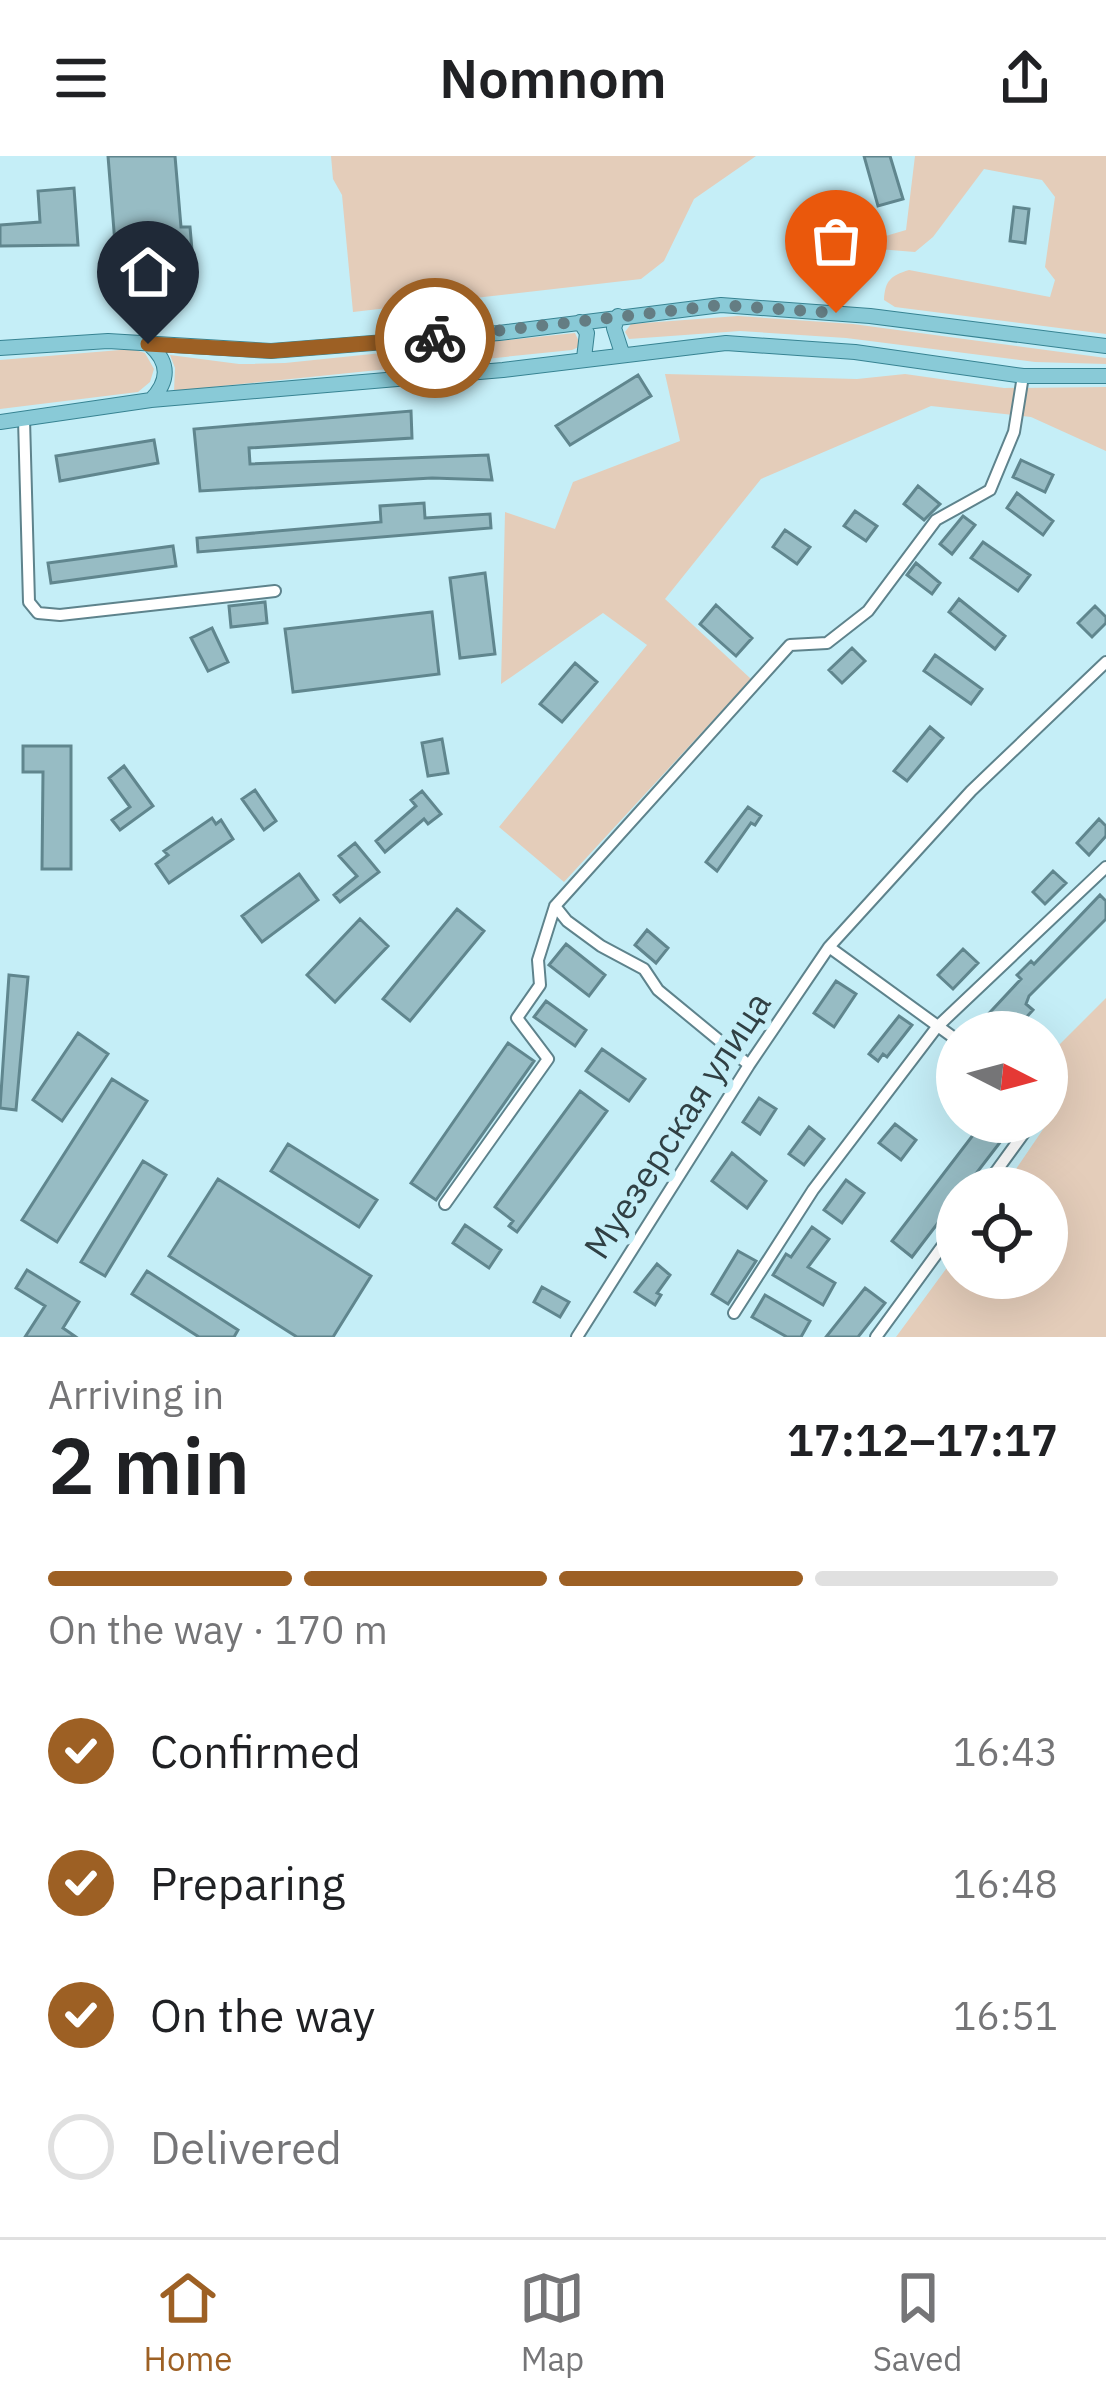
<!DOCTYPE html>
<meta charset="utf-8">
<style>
body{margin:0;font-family:"IBM Plex Sans",sans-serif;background:#f2f2f2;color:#202124;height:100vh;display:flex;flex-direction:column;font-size:45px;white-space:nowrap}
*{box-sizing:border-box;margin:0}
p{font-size:39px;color:#757577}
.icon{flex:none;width:66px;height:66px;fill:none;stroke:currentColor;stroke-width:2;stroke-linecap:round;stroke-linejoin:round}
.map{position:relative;height:1181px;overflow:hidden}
.side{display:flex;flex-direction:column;background:#fff;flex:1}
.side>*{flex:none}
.needle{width:78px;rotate:96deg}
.controls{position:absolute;left:936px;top:855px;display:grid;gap:24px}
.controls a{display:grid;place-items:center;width:132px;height:132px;border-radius:50%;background:#fff;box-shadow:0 12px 48px #0002;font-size:60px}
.pin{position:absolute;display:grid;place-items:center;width:102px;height:102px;color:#fff;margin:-123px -51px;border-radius:50% 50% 50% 0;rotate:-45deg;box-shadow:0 0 12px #0007}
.pin .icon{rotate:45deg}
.courier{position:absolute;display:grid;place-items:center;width:120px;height:120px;margin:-60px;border:9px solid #9d6024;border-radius:50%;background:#fff;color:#222;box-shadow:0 3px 15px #0007}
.head em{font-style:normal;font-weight:600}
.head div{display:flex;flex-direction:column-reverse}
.head{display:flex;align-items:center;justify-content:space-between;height:204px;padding:0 48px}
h1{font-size:78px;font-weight:600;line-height:90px}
.bar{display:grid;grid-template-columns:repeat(4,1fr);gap:18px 12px;align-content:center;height:144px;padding:0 48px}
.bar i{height:15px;border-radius:9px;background:#e0e0e0}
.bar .on{background:#9d6024}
.bar p{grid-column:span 4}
ol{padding:0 48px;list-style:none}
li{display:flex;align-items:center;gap:36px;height:132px}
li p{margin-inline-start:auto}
li .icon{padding:12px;border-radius:50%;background:#9d6024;color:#fff;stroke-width:4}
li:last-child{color:#757577}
li i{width:66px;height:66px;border:6px solid #e0e0e0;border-radius:50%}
header{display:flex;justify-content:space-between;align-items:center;height:156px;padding:0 48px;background:#fff;font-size:54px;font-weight:600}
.menu{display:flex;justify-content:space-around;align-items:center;height:168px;border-top:3px solid #e0e0e0;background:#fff;font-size:33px;color:#757577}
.menu a{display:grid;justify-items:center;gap:6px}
.menu .on{color:#9d6024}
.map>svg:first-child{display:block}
.green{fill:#e4cdba}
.building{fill:#97bcc4;stroke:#60868e;stroke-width:3}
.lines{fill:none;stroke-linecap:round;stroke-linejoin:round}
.minor-casing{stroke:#5e838c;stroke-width:14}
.major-casing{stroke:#378392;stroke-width:16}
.minor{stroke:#fff;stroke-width:10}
.major{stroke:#89cad7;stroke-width:14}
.done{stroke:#647d83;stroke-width:12;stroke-dasharray:0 21.6}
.route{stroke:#9d6024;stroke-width:15}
.labels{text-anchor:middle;stroke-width:12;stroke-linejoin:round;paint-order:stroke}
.street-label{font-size:36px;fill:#304044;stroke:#c5eef7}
</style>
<header><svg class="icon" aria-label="menu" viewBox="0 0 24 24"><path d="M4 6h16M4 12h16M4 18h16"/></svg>Nomnom<svg class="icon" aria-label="share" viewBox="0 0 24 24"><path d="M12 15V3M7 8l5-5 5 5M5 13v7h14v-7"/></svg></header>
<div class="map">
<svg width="1106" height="1181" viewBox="0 0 1106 1181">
<rect width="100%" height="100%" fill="#c5eef7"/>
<path class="green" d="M331,0H756L694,43L664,105L641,123L353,156L342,39L333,23Z
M915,0H1106V178L895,151L884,144C885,125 890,120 909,114L1050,141L1055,124L1045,111L1055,41L1042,24L984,13L933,81L915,96L878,93L872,84L906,74Z
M738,160L853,168L1106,202V208L1035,206L846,182L740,175L629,183L625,176L631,168Z
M575,177L581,190L572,194L174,235L175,212L170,199L239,208L285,207Z
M132,193L145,197L154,213L150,226L138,236L0,253V204Z
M665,218L857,223L905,218L1004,232L1106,231V295L1031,261L931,250L761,323L665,443L751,523L564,726L499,671L647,489L603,457L501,528L505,356L555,373L573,326L680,285Z
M1106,842V1181H896L957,1098V1122H1047V1032H1003L1065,941L1047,926V901Z"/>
<path class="building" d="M108,0H175L181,71H190L192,94L116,100Z
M864,0H890L903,43L878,50Z
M74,32L78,89L0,90V69L40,66L38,35Z
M1014,51L1029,53L1025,87L1010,85Z
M638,219L651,240L570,289L556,270Z
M411,255L412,282L249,292L250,308L488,299L492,324L432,322L200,335L194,273Z
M154,284L158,307L60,325L56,300Z
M1021,304L1053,319L1045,336L1013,321Z
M918,330L940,348L924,364L904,348Z
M1017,337L1053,365L1043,379L1007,352Z
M424,347L425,362L490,358L491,372L198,396L197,382L381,366L380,350Z
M855,355L877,370L866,385L844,370Z
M963,360L975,369L952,398L940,388Z
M785,374L810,391L797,408L773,391Z
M983,386L1030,419L1018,435L971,402Z
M173,390L176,410L51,427L48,407Z
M916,407L940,427L932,438L907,419Z
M485,417L495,498L460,502L450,422Z
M959,443L1005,480L995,493L949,456Z
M265,446L267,467L231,471L229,450Z
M716,449L752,482L736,500L700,468Z
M1095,450L1106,461V467L1092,481L1078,467Z
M432,456L439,518L293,536L285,473Z
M212,472L228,506L208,515L191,482Z
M852,492L865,505L842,527L829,514Z
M935,499L982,533L971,548L924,515Z
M575,507L597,526L562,566L540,548Z
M930,571L943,582L907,625L894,615Z
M442,583L448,617L428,620L422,587Z
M23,590H71V713H42L43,616H23Z
M124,610L153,650L120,674L112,664L130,651L109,622Z
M255,634L276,665L264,674L242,643Z
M422,635L441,658L428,668L424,663L385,696L376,685L416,650L411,644Z
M748,651L761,660L755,669L751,667L717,715L706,706Z
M212,662L216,668L221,664L233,683L169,727L156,708L168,699L164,695Z
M1099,663L1106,670V680L1089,699L1077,687Z
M355,687L379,716L340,746L334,739L357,720L339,700Z
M1053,715L1066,727L1045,748L1033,736Z
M299,718L318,744L262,786L242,760Z
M1100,739L1106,745V763L1029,840L1026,848L1033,854L1021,867L1011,858L989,876L980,867L1021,823L1017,819L1031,805L1034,808Z
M457,753L484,775L410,865L383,843Z
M360,763L388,790L335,846L307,819Z
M647,774L668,792L656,807L635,789Z
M566,788L605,819L589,840L549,809Z
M963,793L978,807L953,833L938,819Z
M9,819L28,821L16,954L0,952Z
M836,825L856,838L834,871L814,857Z
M546,845L586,874L575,890L534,861Z
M899,860L912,869L887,901L883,898L878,905L869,898Z
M78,877L108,898L62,965L33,944Z
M508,887L534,905L436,1044L411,1027Z
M602,893L645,923L629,945L586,915Z
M112,923L147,945L57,1086L22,1064Z
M580,935L607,955L517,1076L509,1070L513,1065L495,1051Z
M759,942L776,953L760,978L743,966Z
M983,966H995L1008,976L965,1032H957V1042L912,1101L892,1085Z
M895,968L916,984L901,1004L879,987Z
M809,971L824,983L804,1009L789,998Z
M288,988L377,1044L359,1071L271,1015Z
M732,997L766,1025L747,1052L712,1025Z
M143,1005L166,1019L105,1120L81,1106Z
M218,1023L371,1120L333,1181H297L169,1100Z
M846,1024L864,1037L842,1067L824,1054Z
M465,1069L501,1094L489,1112L453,1087Z
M812,1071L829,1083L808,1111L835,1127L823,1149L773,1119L786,1098L791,1101Z
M738,1095L756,1105L728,1148L712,1138Z
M657,1108L670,1119L657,1137L661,1139L655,1149L635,1136Z
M27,1114L79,1146L63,1172L76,1181H25L45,1150L16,1132Z
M147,1115L238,1174L234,1181H199L132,1138Z
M542,1131L569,1146L560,1161L534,1146Z
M865,1132L885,1147L858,1181H826Z
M765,1139L810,1165L801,1181H787L752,1161Z"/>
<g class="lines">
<defs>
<path id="minor" d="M24,263L29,446L38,457L60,459L275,435
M555,750L567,765L601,790L644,813L658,834L749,909
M829,791L957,884
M1047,943V946
M984,1032L1032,966
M445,1048L548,903L517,862L540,829L538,804L555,750L790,489L827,487L868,455L936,364L990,334L1014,276L1023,220
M734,1157L813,1034L937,871L1106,711
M577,1181L749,909L829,791L971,635L1106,506
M876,1181L957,1070"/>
<path id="major" d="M618,160L614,172L622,197
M580,166L587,177L584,202
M150,189C170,207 169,225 151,244
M0,192L108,185L271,195L499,177L721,149L870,160L1106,190
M0,266L151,244L503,214L726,187L855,196L1023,220H1106"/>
</defs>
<use href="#minor" class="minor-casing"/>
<use href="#major" class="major-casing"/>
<use href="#minor" class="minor"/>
<use href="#major" class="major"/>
</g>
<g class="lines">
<path class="done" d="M435,182L721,149L836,157"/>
<path class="route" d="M148,188L271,195L435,182"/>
</g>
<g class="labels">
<g class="street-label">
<text transform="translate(677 969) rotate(-57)" y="13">Муезерская улица</text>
</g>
</g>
</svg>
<div class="controls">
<a><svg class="needle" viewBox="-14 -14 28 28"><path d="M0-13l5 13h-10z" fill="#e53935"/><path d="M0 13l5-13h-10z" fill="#757577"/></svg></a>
<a><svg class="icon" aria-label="locate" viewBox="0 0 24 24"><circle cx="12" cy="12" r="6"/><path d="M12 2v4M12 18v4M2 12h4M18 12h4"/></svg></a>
</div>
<div class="pin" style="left:836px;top:157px;background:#ea580c"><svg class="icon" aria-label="bag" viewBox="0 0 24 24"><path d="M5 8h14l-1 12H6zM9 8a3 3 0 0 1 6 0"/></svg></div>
<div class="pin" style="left:148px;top:188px;background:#1f2937"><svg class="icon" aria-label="home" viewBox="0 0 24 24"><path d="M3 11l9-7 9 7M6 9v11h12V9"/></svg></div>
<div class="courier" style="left:435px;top:182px"><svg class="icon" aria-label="bike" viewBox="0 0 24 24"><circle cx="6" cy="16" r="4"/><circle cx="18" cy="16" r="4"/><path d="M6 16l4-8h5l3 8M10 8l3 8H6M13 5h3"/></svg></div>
</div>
<section class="side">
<div class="head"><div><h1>2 min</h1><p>Arriving in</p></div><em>17:12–17:17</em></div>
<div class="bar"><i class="on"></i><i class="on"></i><i class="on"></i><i></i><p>On the way · 170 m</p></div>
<ol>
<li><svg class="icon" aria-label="check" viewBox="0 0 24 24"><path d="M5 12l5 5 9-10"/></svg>Confirmed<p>16:43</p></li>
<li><svg class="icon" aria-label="check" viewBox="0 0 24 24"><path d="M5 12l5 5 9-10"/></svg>Preparing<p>16:48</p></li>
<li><svg class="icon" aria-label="check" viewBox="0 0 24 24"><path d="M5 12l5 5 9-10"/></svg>On the way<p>16:51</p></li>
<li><i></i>Delivered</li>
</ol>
</section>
<nav class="menu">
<a class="on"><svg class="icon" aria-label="home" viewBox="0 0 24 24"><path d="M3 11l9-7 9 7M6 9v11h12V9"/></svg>Home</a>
<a><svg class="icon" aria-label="map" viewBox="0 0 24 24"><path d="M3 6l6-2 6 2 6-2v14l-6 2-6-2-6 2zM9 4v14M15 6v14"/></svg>Map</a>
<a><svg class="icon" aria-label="saved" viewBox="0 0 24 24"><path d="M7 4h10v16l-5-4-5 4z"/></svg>Saved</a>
</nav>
